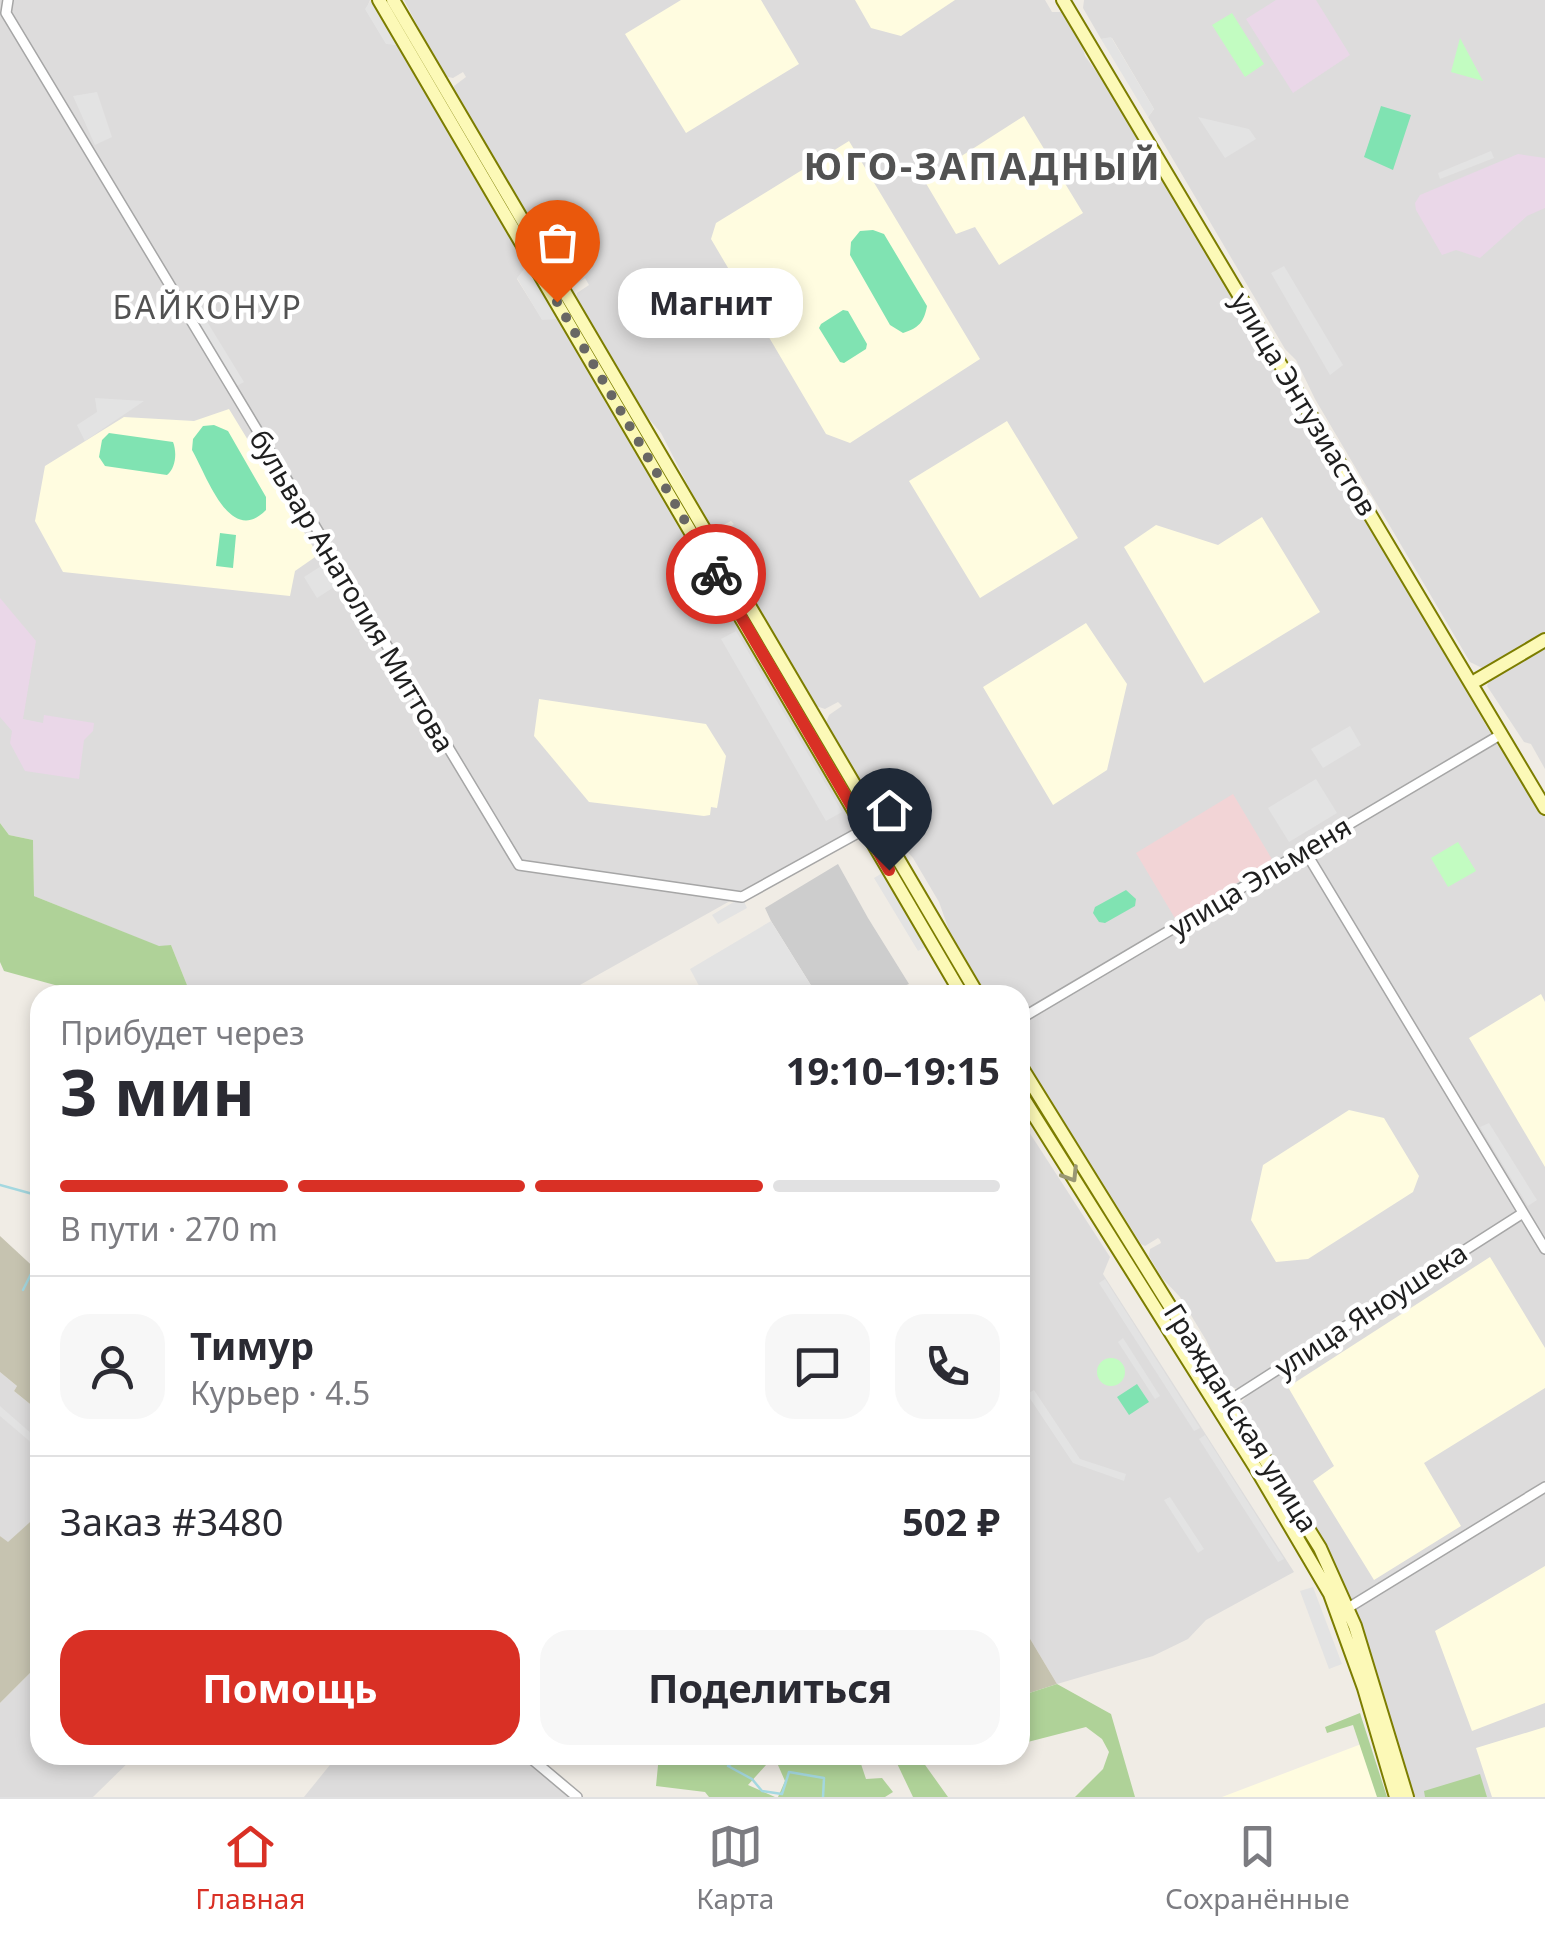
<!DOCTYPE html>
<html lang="ru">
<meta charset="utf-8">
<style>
body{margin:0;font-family:"Noto Sans",sans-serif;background:#f7f7f7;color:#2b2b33;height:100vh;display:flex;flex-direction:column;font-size:38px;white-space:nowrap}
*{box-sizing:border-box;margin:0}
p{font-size:32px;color:#7c7c81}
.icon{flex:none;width:55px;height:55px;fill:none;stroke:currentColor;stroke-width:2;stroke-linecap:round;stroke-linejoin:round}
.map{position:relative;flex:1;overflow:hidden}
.details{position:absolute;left:30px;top:985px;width:1000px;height:780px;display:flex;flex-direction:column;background:#fff;border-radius:30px;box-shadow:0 5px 15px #0003}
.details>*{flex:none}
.pin{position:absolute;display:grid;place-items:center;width:85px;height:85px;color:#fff;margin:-102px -42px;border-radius:50% 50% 50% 0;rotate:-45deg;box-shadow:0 0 10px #0007}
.pin .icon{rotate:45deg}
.courier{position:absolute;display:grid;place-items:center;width:100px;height:100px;margin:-50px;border:8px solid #d93025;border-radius:50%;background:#fff;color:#222;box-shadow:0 2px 12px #0007}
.bubble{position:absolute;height:70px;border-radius:30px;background:#fff;box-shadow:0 5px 15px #0003;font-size:32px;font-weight:700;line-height:70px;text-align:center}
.overview em{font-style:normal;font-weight:700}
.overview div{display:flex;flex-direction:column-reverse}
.overview{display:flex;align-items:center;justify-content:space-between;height:170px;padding:0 30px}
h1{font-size:65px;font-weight:700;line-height:75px}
.bar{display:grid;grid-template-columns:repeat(4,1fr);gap:15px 10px;align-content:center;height:120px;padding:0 30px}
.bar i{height:12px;border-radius:8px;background:#e1e1e2}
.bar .on{background:#d93025}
.bar p{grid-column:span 4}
.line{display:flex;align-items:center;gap:25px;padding:0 30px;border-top:2px solid #e1e1e2}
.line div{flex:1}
.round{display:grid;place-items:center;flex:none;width:105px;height:105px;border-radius:30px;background:#f7f7f7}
.button{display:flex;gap:20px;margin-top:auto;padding:20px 30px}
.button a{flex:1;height:115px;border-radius:30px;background:#d93025;color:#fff;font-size:40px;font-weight:700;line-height:115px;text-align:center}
.button a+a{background:#f7f7f7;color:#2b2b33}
.tab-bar{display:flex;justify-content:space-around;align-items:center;height:140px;border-top:2px solid #e1e1e2;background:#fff;font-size:28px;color:#7c7c81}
.tab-bar a{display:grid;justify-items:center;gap:5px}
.tab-bar .on{color:#d93025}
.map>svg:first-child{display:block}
.residential{fill:#dddcdc}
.commercial{fill:#f2d4d6}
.industrial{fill:#ead7e8}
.education{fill:#fffce0}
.religious{fill:#cdcdcd}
.construction{fill:#c6c3b0}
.forest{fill:#afd298}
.park{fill:#c2fcc1}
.pitch{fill:#80e3b2}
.parking{fill:#e3e3e3}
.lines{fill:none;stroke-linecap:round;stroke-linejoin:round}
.stream{stroke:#a4d8e0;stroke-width:2.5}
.street-casing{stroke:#a6a6a6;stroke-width:12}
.secondary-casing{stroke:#7c7d00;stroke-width:16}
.street{stroke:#fff;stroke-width:9}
.secondary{stroke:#fcf9b7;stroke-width:12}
.oneway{stroke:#999773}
.done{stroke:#686764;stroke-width:10;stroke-dasharray:0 18}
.route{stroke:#d93025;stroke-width:12}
.labels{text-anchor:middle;stroke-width:9;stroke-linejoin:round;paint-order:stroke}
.street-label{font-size:28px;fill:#1f1f1f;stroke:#fff}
.quarter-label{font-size:32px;letter-spacing:2.5px;fill:#525252;stroke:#fff}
.district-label{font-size:38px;font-weight:bold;letter-spacing:2.5px;fill:#525252;stroke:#fff}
</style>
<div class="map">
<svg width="1545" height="1797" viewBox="0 0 1545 1797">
<rect width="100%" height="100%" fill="#f0ece5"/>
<path class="residential" d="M0,0H370L366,10L386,43L397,45L526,267L517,279L542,319H557L856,823L855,831L562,995H191L171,945L160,947L34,896L33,840L9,835L0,823Z
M404,0H1045L1052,12H1063L1081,41L1085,56L1111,92L1303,411L1309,429L1335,466L1491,734L1020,1014V995H987L949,930L939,902L913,858L894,837L826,723L829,715L842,706L838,702L825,709L816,706L719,543L721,534L734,524L731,521L715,529L709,526L661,433L644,413L576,299L577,293L589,285L585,278L574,286L567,284L454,93V86L466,77L463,72L453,78L444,76Z
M1084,0H1545V635L1484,669L1470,662L1315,399L1296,360L1285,349L1148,117L1154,109L1112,38L1101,39L1083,8Z
M1545,645V769L1531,744L1524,742L1487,686L1491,677Z
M1496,744L1503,747L1545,816V1797H1409L1324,1550L1240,1404L1251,1391L1248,1384L1238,1389L1228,1386L1206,1340L1180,1297L1162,1278L1149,1256L1150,1249L1161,1243L1160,1240L1158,1238L1145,1246L1141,1244L1020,1051V1024Z
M1020,1118L1110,1257L1103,1274L1294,1572L1206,1620L1188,1639L1153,1656L1057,1684L1020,1622Z
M0,1372L17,1386L14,1391L40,1412V1513L8,1543L0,1536Z
M40,1663V1755H136L93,1797H0V1703Z
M338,1755H525L576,1797H304Z"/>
<path class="commercial" d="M1233,794L1273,861L1176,920L1136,853Z"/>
<path class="industrial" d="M1276,0H1316L1350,55L1293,93L1246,19Z
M1518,154L1545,158V208L1527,216L1480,258L1456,250L1442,255L1416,210L1415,203L1420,195Z
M0,598L36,641L23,719L43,723L44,715L94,723L93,731L84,740L79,779L25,771L10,743L12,731L0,717Z"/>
<path class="education" d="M681,0H761L799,64L686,133L625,34Z
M855,0H955L901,36L871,28Z
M1024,116L1083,213L999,265L975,227L956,234L924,180Z
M849,141L980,359L850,443L826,434L711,239L716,223Z
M229,409L318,555L295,571L290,596L63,572L35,521L45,466L124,417L194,421Z
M1007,421L1078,538L980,598L909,481Z
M1262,517L1320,612L1204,683L1124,547L1156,525L1218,545Z
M1086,623L1127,684L1107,770L1053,805L983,687Z
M539,699L706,724L726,756L717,808L711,807L710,815L704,816L589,802L534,736Z
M1541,994L1545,1002V1167L1469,1038Z
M1349,1110L1384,1118L1419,1176L1413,1192L1308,1259L1276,1262L1251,1220L1263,1165Z
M1490,1257L1545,1348V1388L1424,1463L1461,1526L1374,1580L1313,1481L1334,1466L1288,1387Z
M1545,1566V1703L1472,1731L1435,1631Z
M1545,1727V1797H1492L1476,1748Z
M1364,1743L1382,1797H1222Z"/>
<path class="religious" d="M838,864L868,918L909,984L881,995H817L771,921L765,908Z"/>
<path class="construction" d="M0,1236L40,1273V1412L14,1391L17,1386L0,1372Z
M40,1513V1663L0,1703V1536L8,1542Z
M1020,1622L1057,1684L1020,1696Z"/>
<path class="forest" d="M0,823L9,835L33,840L34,896L159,946L171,945L191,995H91L4,971L0,962Z
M1057,1684L1111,1714L1135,1797H1075L1103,1769L1109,1752L1102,1739L1086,1727L1020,1744V1696Z
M1360,1713L1387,1797H1377L1353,1725L1327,1733L1325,1727Z
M659,1755H858L866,1779L882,1778L893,1792L885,1797H778L785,1781L774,1756L748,1785L775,1797H709L705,1792L656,1786Z
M893,1755H918L948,1797H913Z
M1480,1774L1487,1797H1425L1424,1791Z"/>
<path class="park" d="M1232,13L1264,64L1245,77L1212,25Z
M1460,38L1483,81L1451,72Z
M1458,842L1476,871L1448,887L1431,858Z
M1097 1372a14 14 0 1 1 28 0a14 14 0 1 1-28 0Z"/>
<path class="pitch" d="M1381,106L1411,115L1393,170L1364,157Z
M873,230L884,234L927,306C924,322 919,328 903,333L890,325L850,255L851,242L860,231Z
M843,310L848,311L867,344L866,349L844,363L840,362L819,328L821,324Z
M214,425L228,431L266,497V510C230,547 207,476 192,450L193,439L203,426Z
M109,433L173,442C177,452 176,468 167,475L105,466L99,457L102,440Z
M220,533L236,535L233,568L216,566Z
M1126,890L1136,899L1135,906L1105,923L1099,922L1093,913L1095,907Z
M1137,1384L1149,1402L1129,1415L1117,1397Z"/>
<path class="parking" d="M371,0L397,45L386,44L365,9Z
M1111,37L1154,109L1148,117L1101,39Z
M97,92L112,137L95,145L73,96Z
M1198,117L1249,129L1256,139L1225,158Z
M1491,151L1494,158L1440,179L1438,173Z
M1284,266L1343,365L1330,375L1271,273Z
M526,267L557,319L542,320L517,278Z
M182,297H192L244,382L235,387Z
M95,398L144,401L85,441L77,425L97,412Z
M329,561L342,582L317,598L304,577Z
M736,631L842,812L826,821L721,639Z
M1350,726L1361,745L1323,768L1311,749Z
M1316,779L1337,813L1289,842L1268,808Z
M889,869L932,944L918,951L874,878Z
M742,897L747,908L718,924L712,915Z
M771,921L817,995H704L690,969Z
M1489,1123L1537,1200L1528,1206L1480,1127Z
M1105,1279L1200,1428L1194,1431L1099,1283Z
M1123,1338L1160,1396L1155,1399L1118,1342Z
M1034,1390L1080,1459L1126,1474L1124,1481L1073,1463L1027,1394Z
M0,1406L40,1441V1450L0,1416Z
M1205,1435L1284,1559L1278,1562L1199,1439Z
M1170,1497L1204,1549L1198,1553L1164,1500Z
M1313,1587L1342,1664L1329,1669L1300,1591Z"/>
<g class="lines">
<path class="stream" d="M0,1185L40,1196
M23,1290L32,1272H40
M743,1755L728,1766L752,1779L762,1791L782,1794L789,1772L824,1778L823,1797"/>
<defs>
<path id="street" d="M8,0L6,13L519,865L742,897L865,829
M1305,851L1545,1249
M1020,1019L1500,735
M1230,1400L1523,1213
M1348,1608L1545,1487
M527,1755L577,1797"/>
<path id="secondary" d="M379,0L962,995
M393,0L978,995
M1063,0L1545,808
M1477,680L1545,640
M1020,1065L1320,1548L1355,1626L1407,1797
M1020,1093L1257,1470L1330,1594L1364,1688L1396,1797"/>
</defs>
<use href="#street" class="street-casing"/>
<use href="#secondary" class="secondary-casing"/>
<use href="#street" class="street"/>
<use href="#secondary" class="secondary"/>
</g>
<defs><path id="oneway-chevron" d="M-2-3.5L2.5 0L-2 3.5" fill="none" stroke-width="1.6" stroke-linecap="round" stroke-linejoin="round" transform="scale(2.5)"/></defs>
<use class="oneway" href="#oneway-chevron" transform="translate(1071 1175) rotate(58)"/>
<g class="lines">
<path class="done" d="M557,302L716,574"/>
<path class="route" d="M716,574L889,870"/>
</g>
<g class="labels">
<g class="street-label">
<text transform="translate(1304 404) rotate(59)" y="10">улица Энтузиастов</text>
<text transform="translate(352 591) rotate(59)" y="10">бульвар Анатолия Миттова</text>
<text transform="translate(1260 877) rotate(-31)" y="10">улица Эльменя</text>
<text transform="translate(1371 1310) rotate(-33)" y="10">улица Яноушека</text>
<text transform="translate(1241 1418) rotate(58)" y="10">Гражданская улица</text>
</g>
<g class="quarter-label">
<text x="208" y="319">БАЙКОНУР</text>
</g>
<g class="district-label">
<text x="983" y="180">ЮГО-ЗАПАДНЫЙ</text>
</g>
</g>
</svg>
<div class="pin" style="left:557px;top:302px;background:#ea580c"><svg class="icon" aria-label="bag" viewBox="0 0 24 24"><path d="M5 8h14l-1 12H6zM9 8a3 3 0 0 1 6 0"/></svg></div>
<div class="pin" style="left:889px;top:870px;background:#1f2937"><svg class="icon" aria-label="home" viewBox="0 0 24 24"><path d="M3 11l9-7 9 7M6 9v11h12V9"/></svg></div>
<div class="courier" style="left:716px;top:574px"><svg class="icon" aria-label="bike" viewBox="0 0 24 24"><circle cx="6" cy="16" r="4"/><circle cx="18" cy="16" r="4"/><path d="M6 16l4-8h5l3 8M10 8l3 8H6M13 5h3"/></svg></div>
<div class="bubble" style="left:618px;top:268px;width:185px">Магнит</div>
<section class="details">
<div class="overview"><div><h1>3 мин</h1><p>Прибудет через</p></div><em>19:10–19:15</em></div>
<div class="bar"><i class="on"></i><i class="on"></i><i class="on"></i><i></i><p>В пути · 270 m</p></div>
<div class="line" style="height:180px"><a class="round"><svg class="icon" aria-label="person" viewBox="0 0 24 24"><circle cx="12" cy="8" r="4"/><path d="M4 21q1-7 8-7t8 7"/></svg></a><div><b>Тимур</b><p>Курьер · 4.5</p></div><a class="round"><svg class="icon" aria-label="chat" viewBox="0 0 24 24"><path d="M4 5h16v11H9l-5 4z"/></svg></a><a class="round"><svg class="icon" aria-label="phone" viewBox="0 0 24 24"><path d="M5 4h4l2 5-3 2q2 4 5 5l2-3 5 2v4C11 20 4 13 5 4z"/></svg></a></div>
<div class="line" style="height:130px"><div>Заказ #3480</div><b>502 ₽</b></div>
<div class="button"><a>Помощь</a><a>Поделиться</a></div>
</section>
</div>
<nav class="tab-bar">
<a class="on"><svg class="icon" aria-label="home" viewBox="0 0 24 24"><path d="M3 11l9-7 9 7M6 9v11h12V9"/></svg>Главная</a>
<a><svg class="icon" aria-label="map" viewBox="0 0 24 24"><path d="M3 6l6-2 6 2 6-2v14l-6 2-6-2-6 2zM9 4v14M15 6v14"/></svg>Карта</a>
<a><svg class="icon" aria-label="saved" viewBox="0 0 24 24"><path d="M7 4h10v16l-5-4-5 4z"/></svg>Сохранённые</a>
</nav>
